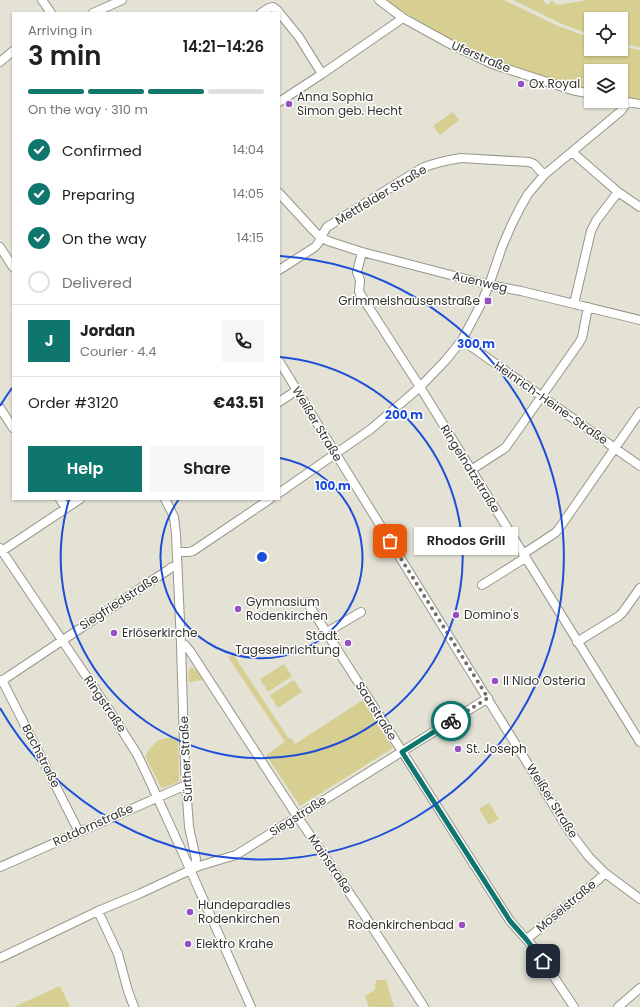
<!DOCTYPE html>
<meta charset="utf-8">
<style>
body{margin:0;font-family:Poppins,sans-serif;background:#f6f6f6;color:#222;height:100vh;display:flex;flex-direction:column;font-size:15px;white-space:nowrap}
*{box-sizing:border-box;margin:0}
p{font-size:13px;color:#767676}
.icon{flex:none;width:22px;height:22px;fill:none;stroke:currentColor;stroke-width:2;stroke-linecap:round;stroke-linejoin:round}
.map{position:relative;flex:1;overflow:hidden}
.sheet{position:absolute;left:12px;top:12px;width:268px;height:488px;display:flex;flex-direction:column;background:#fff;border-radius:0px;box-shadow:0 1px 3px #0004}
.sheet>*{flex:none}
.fabs{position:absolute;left:584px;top:12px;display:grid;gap:8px}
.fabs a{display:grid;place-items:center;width:44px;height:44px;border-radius:0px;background:#fff;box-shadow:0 1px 3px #0004;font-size:20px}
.pin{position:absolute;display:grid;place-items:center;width:34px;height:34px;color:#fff;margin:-17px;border-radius:8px;box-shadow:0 2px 6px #0006}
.courier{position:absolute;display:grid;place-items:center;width:40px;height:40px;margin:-20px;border:3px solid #0f766e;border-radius:50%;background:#fff;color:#222;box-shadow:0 1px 5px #0007}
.bubble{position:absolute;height:28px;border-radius:0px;background:#fff;box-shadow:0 1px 3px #0004;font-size:13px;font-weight:600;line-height:28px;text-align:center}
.head em{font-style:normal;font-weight:600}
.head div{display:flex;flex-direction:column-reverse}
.head{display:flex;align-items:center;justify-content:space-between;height:68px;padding:0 16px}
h1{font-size:26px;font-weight:600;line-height:30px}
.bar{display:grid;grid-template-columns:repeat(4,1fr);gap:6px 4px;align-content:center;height:48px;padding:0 16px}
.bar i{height:5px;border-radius:3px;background:#e0e0e0}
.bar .on{background:#0f766e}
.bar p{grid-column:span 4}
.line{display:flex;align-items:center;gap:10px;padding:0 16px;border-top:1px solid #e0e0e0}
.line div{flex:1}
.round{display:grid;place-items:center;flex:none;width:42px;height:42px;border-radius:0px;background:#f6f6f6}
ol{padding:0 16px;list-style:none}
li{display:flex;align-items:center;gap:12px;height:44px}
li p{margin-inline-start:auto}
li .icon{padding:4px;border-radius:50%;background:#0f766e;color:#fff;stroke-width:4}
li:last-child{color:#767676}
li i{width:22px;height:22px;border:2px solid #e0e0e0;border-radius:50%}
.button{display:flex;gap:8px;margin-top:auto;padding:8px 16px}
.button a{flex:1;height:46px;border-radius:0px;background:#0f766e;color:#fff;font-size:16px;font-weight:600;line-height:46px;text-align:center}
.button a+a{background:#f6f6f6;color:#222}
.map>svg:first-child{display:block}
.green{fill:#d6cf91}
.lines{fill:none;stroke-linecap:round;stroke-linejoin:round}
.minor-casing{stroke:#97968a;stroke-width:10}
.minor{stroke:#fff;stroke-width:8}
.done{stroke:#717068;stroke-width:4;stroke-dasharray:0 7.2}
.route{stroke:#0f766e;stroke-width:5}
.ring{fill:none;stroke:#1d4ed8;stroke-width:2}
.poi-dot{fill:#9650c4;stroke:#fff;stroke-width:1.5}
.labels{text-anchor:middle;stroke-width:3;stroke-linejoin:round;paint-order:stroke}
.street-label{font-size:12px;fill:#33332e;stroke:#fff}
.poi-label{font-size:12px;fill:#33332e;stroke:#fff;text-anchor:start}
.centre{fill:#1d4ed8;stroke:#fff;stroke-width:2}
.ring-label{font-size:12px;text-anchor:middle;font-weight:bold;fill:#1d4ed8;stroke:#fff;stroke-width:3;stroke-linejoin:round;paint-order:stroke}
</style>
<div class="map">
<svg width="640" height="1007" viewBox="0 0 640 1007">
<rect width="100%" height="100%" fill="#e3e2d5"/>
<path class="green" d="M386,0H504L558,26L591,38V49H621V46L640,50V99L621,96V71H591V89L555,80L494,60L453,41L394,6Z
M513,0H544V2L548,5L552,0L556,5L588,0H640V47L621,44V19H591V35L560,23Z
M453,112L459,120L440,135L433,126Z
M233,654L289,739L291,738L295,744L363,700L393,748L300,806L266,755L285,742L228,657Z
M284,664L292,676L268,692L260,679Z
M192,667L198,672L204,680L189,682C188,676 187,670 192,667Z
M294,680L302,692L278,708L270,695Z
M178,737L179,780L178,782L163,788L161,787L145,756C157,739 156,739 178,737Z
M489,803L499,819L489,825L479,809Z
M376,980H386L394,1007H369L365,996L375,990Z
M60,986L70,1007H14Z"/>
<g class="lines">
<defs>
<path id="minor" d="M42,0L51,13
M379,0L403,18L452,45L492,64L572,90L591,94
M93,13L122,0
M261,13L269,8L273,7L277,10L299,37L322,74
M0,62L13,51
M621,101L640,104
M279,102L322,74L403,18
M572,152L618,192L640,207
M279,193L314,231L321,238L331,242L362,252L489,285L521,291L640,320
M0,247L13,267
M362,252L357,272L360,280L359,292L420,387L640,742
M279,270L315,247C321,241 322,234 327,227L422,168C434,163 448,160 461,158L529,162L534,164L544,175
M574,304L591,231L596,221L618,192
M462,340L640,466
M279,361L336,454L570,832L589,857L605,873L640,899
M279,402L297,390
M0,408L13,428
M471,470L502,450L506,447L579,343L582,338L588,307
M279,493L371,429L420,387L446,360L462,340L480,306L489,285L502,247L511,226L520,208L528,194L544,175L621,111L627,102
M60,499L66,508
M165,499L174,517L176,534L181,644L184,743L186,785L189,827L196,859L195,865L191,870
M0,548L109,710L137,754L148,777L185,858L251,1007
M2,551L80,499
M177,552H189L193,551L270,499
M523,554L555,533L558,530L640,412
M482,585L525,558
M307,602L510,921L536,950L574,1007
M327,632L361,612
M577,642L619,616L623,612L640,588
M181,644L185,645L190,651L297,816L363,913L424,1007
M2,680L79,832
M0,682L168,570L172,567H177
M0,867L186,785
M98,911L118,954L128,991L134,1007
M527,939L598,880L605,873
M0,958L98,911L139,894L199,866L229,857L236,855L488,698
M618,1007L640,988"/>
</defs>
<use href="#minor" class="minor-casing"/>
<use href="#minor" class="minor"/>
</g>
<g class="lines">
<path class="done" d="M390,541L488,698L451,721"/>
<path class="route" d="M451,721L402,752L510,921L526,939L543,961"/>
</g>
<g class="ring">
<path d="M280 458A101 101 0 1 1 179 499"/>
<path d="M280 357A201 201 0 1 1 69 500"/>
<path d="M0 406A302 302 0 0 1 12 388M280 256A302 302 0 1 1 0 708"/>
</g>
<g class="poi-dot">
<circle cx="521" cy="84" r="4"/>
<circle cx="289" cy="104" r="4"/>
<rect x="484" y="297" width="8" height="8" rx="2"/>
<circle cx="238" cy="609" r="4"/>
<circle cx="456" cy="615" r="4"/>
<circle cx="114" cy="633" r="4"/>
<circle cx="348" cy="643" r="4"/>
<circle cx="495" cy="681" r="4"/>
<circle cx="458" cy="749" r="4"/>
<circle cx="190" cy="912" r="4"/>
<circle cx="462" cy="925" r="4"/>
<circle cx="188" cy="944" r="4"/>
</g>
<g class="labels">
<g class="street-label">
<text transform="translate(481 57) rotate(23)" y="4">Uferstraße</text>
<text transform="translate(381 195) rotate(-31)" y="4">Mettfelder Straße</text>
<text transform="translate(480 282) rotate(13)" y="4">Auenweg</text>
<text transform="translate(551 403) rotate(35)" y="4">Heinrich-Heine-Straße</text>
<text transform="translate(317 424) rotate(59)" y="4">Weißer Straße</text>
<text transform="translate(470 469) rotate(58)" y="4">Ringelnatzstraße</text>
<text transform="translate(119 602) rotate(-33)" y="4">Siegfriedstraße</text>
<text transform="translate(105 704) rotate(56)" y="4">Ringstraße</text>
<text transform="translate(376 711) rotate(58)" y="4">Saarstraße</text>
<text transform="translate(41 756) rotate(63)" y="4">Bachstraße</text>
<text transform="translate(186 759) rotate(-93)" y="4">Sürther Straße</text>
<text transform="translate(552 801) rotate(58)" y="4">Weißer Straße</text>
<text transform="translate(298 816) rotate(-32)" y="4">Siegstraße</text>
<text transform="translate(93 825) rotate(-24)" y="4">Rotdornstraße</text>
<text transform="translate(330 864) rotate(56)" y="4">Mainstraße</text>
<text transform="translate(566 906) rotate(-40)" y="4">Moselstraße</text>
</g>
<g class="poi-label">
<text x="529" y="88">Ox Royal</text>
<text x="297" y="101">Anna Sophia<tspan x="297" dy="14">Simon geb. Hecht</tspan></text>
<text x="480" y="305" text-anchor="end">Grimmelshausenstraße</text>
<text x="246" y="606">Gymnasium<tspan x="246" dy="14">Rodenkirchen</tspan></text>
<text x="464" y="619">Domino's</text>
<text x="122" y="637">Erlöserkirche</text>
<text x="340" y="640" text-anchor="end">Städt.<tspan x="340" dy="14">Tageseinrichtung</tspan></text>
<text x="503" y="685">Il Nido Osteria</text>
<text x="466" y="753">St. Joseph</text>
<text x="198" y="909">Hundeparadies<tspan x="198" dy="14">Rodenkirchen</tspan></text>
<text x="454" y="929" text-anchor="end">Rodenkirchenbad</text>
<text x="196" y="948">Elektro Krahe</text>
</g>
</g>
<circle cx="262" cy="557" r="6" class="centre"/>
<g class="ring-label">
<text x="476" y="348">300 m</text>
<text x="404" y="419">200 m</text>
<text x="333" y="490">100 m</text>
</g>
</svg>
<div class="fabs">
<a><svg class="icon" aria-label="locate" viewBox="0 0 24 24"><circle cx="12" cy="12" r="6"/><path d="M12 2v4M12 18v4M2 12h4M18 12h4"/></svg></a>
<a><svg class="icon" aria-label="layers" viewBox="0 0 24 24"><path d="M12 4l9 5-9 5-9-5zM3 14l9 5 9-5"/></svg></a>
</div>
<div class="pin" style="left:390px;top:541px;background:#ea580c"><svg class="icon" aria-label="bag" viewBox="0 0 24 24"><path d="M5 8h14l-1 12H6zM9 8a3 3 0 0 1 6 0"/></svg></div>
<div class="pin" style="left:543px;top:961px;background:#1f2937"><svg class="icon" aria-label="home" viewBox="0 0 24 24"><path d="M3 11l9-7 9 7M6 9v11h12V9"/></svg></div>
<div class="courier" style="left:451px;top:721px"><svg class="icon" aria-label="bike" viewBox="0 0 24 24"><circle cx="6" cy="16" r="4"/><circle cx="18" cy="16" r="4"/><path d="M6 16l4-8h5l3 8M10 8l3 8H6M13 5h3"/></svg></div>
<div class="bubble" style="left:414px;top:527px;width:104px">Rhodos Grill</div>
<section class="sheet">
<div class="head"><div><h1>3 min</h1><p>Arriving in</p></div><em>14:21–14:26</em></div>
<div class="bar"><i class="on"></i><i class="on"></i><i class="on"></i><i></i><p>On the way · 310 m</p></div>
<ol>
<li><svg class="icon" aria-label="check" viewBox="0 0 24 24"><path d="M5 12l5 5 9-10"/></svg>Confirmed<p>14:04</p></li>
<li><svg class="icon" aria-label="check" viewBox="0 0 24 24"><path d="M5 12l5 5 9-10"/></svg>Preparing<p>14:05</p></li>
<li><svg class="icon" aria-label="check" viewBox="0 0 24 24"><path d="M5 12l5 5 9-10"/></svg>On the way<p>14:15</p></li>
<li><i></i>Delivered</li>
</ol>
<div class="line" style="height:72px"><b class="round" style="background:#0f766e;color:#fff">J</b><div><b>Jordan</b><p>Courier · 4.4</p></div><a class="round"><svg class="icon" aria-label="phone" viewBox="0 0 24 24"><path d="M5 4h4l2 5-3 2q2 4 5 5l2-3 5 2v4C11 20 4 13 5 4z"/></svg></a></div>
<div class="line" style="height:52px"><div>Order #3120</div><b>€43.51</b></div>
<div class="button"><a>Help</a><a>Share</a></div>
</section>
</div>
